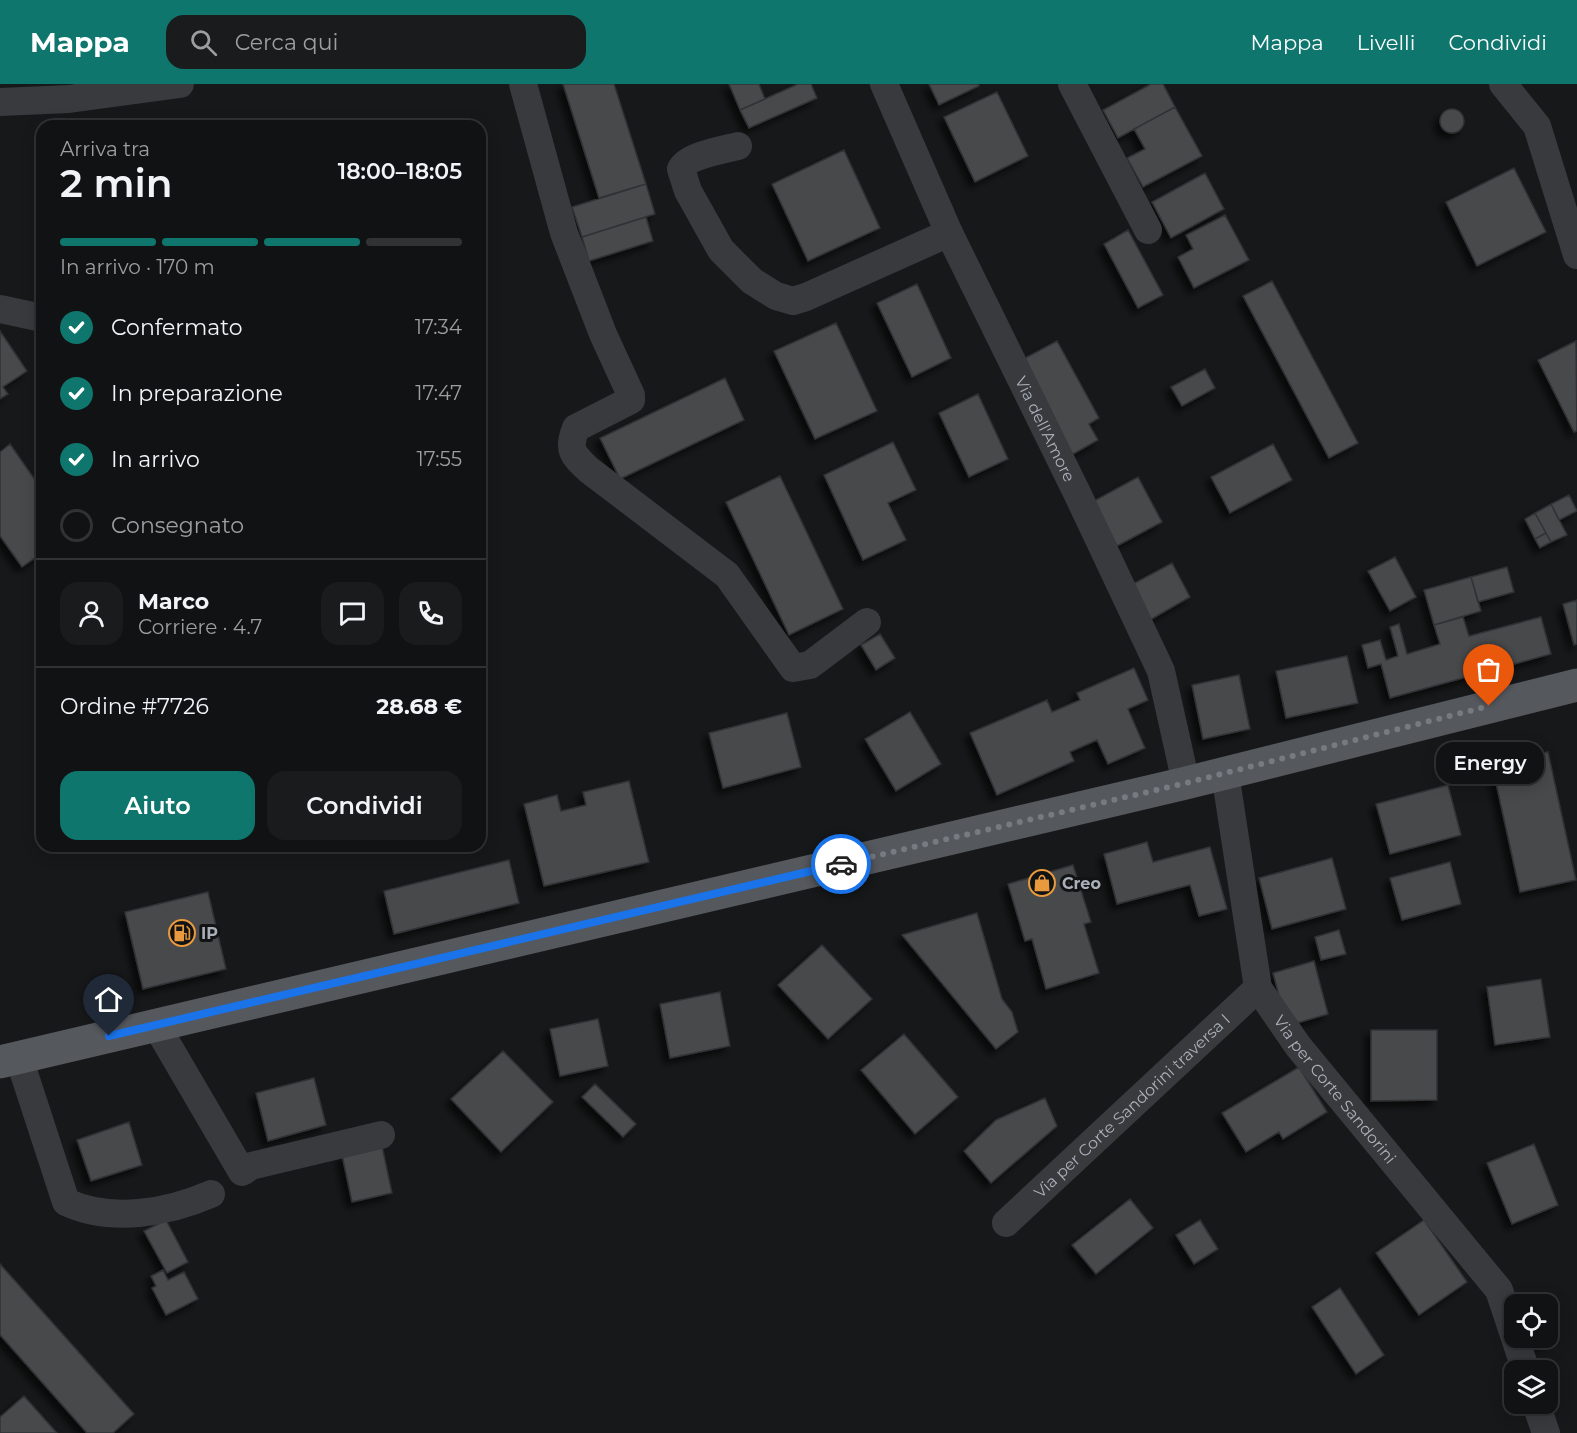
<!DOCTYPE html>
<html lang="it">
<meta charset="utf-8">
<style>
body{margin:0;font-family:Montserrat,sans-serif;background:#1a1b1c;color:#f1f3f6;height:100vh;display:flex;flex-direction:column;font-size:22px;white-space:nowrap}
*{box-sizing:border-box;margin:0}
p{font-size:20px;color:#9c9ea0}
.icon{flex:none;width:33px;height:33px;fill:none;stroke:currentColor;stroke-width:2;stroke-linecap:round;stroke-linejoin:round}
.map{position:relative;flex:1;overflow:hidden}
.drawer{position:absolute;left:36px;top:36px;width:450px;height:732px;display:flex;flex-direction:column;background:#111213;border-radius:18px;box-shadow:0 3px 15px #0003,0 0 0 2px #303233}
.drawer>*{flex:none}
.buttons{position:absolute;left:1504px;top:1210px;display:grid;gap:12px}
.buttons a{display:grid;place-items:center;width:54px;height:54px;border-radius:12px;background:#111213;box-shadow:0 3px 15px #0003,0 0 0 2px #303233;font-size:30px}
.pin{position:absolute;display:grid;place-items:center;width:51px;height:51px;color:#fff;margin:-62px -26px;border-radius:50% 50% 50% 0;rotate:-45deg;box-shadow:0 0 6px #0007}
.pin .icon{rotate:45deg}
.courier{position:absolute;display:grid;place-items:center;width:60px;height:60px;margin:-30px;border:4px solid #1a73e8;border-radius:50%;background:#fff;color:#222;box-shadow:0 2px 8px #0007}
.bubble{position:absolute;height:42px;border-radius:18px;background:#111213;box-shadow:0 3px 15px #0003,0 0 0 2px #303233;font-size:20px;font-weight:600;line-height:42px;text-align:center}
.headline em{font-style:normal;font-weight:600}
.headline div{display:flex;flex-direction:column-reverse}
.headline{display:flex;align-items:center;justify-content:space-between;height:102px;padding:0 24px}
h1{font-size:39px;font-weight:600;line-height:45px}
.bar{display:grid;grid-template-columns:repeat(4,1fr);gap:9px 6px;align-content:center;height:72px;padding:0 24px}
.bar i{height:8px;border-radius:4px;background:#303233}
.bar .current{background:#0f766e}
.bar p{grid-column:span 4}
.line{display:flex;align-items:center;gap:15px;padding:0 24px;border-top:2px solid #303233}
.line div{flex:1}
.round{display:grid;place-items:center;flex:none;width:63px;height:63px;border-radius:18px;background:#1a1b1c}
ol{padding:0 24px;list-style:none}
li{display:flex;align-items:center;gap:18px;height:66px}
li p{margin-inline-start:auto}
li .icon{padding:6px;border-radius:50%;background:#0f766e;color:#fff;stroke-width:4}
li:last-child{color:#9c9ea0}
li i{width:33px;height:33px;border:3px solid #303233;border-radius:50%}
.primary-button{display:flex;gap:12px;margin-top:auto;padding:12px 24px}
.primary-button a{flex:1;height:69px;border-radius:18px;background:#0f766e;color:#fff;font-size:24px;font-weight:600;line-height:69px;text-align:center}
.primary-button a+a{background:#1a1b1c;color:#f1f3f6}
header{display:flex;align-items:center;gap:36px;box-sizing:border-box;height:84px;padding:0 30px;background:#0f766e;color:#fff}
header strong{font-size:28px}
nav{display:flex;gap:33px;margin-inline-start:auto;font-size:21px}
.search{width:420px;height:54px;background:#1a1b1c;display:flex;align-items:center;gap:15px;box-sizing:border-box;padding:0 21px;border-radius:18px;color:#9c9ea0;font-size:22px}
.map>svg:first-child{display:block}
.building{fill:#46484c;stroke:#313235;stroke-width:1.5;filter:url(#shadow)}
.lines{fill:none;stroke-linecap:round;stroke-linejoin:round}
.minor{stroke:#393a3e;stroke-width:28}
.major{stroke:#55585d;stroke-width:33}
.done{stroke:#777b81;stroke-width:6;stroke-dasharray:0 10.8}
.route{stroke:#1a73e8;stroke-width:8}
.labels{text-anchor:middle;stroke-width:6;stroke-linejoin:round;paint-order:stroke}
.street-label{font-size:16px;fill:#aab0b9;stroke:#121314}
.poi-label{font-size:16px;font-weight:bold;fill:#aab0b9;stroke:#121314;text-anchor:start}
</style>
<header>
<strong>Mappa</strong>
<div class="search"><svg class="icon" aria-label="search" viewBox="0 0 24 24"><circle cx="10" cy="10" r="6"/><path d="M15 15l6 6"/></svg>Cerca qui</div>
<nav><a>Mappa</a><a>Livelli</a><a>Condividi</a></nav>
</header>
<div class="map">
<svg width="1577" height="1349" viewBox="0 0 1577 1349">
<defs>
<filter id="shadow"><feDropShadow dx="-5.5" dy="5.5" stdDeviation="3" flood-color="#0009"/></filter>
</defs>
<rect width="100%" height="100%" fill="#171819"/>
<path class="building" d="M563,0H614L646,100L599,114Z
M729,0H759L765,15L740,26Z
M798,0H811L817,14L749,44L740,26Z
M929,0H978L979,2L939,21Z
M1151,0H1163L1175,23L1118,54L1103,26Z
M997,8L1028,72L975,98L944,33Z
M1175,23L1202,72L1143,103L1127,74L1145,65L1134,45Z
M1440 37a12 12 0 1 1 24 0a12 12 0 1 1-24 0Z
M844,66L880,144L808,177L772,100Z
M1514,84L1546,148L1477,182L1446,118Z
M1205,89L1224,125L1171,154L1152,118Z
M646,100L655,130L582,153L572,123Z
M1225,131L1249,176L1194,204L1178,173L1193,165L1186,151Z
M646,133L653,157L589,177L582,153Z
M1128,146L1163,211L1138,224L1104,160Z
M1272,197L1358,359L1329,374L1243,212Z
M917,200L951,274L912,293L877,219Z
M836,239L877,327L815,355L774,267Z
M0,247L27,287L3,303L8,310L0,315Z
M1057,257L1099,334L1089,340L1098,356L1068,373L1025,274Z
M1576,257L1577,347L1574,348L1538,276Z
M1205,285L1215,304L1182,322L1171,303Z
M725,294L744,336L620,395L600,354Z
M978,310L1008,375L969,393L939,329Z
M893,358L916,406L888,419L906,456L863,476L824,391Z
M10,360L42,406V469L22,483L0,452V368Z
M1273,360L1292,396L1230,429L1211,393Z
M780,392L843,525L789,551L726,418Z
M1138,393L1162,438L1117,462L1094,417Z
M1569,411L1577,427L1559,436L1551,420Z
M1551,420L1567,451L1551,458L1535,429Z
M1535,429L1546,449L1535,455L1525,435Z
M1546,449L1551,458L1540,464L1535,455Z
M1395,473L1416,513L1390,527L1368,487Z
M1172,479L1190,513L1150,536L1131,501Z
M1507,483L1514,508L1478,518L1471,493Z
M1471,493L1481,527L1434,541L1424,506Z
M1577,516V560L1574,561L1563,520Z
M1463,533L1469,552L1541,533L1551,570L1390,614L1381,580L1368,584L1362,561L1380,556L1386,576L1398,572L1390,543L1399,540L1407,570L1440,560L1434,541Z
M880,550L895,574L876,586L861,561Z
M1347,572L1358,619L1286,634L1276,587Z
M1134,584L1148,616L1128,625L1145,664L1108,680L1097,656L1070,668L1074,677L997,711L970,649L1047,616L1052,628L1080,616L1077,609Z
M1239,591L1250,645L1203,655L1192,601Z
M910,628L941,680L896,707L865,655Z
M787,629L801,683L723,704L709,649Z
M1548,668L1576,796L1520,808L1492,681Z
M629,697L649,778L544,802L524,720L557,711L561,727L586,721L583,708Z
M1448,701L1461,751L1390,770L1376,720Z
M1147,758L1153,778L1210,763L1227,825L1199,832L1190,801L1117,820L1104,770Z
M1332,774L1346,825L1272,845L1259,794Z
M509,776L519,819L394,850L384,807Z
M1450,778L1461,820L1402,836L1390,794Z
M1073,781L1091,838L1084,840L1099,889L1046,905L1032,855L1025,857L1008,800Z
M208,808L226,885L143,905L125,828Z
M977,829L1002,915L1012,928L1018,948L996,965L902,851Z
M1339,846L1346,870L1321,876L1315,853Z
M822,861L872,915L828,955L778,901Z
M1314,877L1328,930L1287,942L1273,889Z
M1541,895L1550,953L1495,961L1487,903Z
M720,908L730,962L670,974L660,920Z
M598,935L608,982L560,992L550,945Z
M1371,946H1437V1016L1371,1017Z
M904,950L958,1013L915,1050L861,986Z
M503,967L553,1018L501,1068L451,1015Z
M1299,983L1327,1028L1283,1055L1279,1048L1246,1068L1222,1029Z
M314,994L326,1041L268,1057L256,1009Z
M595,1000L636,1040L623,1053L582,1013Z
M1045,1014L1057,1042L991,1099L964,1067L996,1036Z
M129,1038L142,1081L91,1097L77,1056Z
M1534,1060L1558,1121L1512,1140L1487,1079Z
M382,1062L392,1109L352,1118L342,1071Z
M1130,1115L1153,1144L1096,1190L1072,1161Z
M166,1136L188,1178L167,1189L144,1147Z
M1200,1136L1218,1165L1194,1180L1176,1151Z
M1424,1136L1467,1198L1419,1231L1376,1169Z
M0,1180L134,1330L113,1349H87L0,1251Z
M163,1186L168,1196L184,1188L198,1215L166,1231L152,1204L156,1202L151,1192Z
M1340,1204L1384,1271L1356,1290L1312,1223Z
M1531,1209L1536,1221H1515L1512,1216Z
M1548,1252L1550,1256L1531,1264L1527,1254H1548Z
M24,1312L57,1349H0V1333Z"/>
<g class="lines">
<g class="minor">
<path d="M523,0L564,149L603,250L631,311V316L576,344C567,366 573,371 589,386L727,491L793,584L810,581L867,538"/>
<path id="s1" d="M884,0L949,149L1078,411L1161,587L1186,699"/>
<path d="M1072,0L1148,146"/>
<path d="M1503,0L1537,42L1577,171"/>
<path d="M0,18L69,15L180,0"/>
<path d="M738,62C723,66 688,71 681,85L688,107L721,166L752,197L776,212L793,217L806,213L949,149"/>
<path d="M0,225L42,234"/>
<path id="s2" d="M1225,689L1258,904L1298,962L1499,1206L1526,1287"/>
<path d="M156,941L242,1088L251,1082L381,1051"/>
<path d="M19,974L66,1118C111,1139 167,1129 211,1110"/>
<path id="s3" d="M1006,1139L1258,904"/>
<path d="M1536,1320L1546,1349"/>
</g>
<path class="major" d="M0,978L1186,699L1577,601"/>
</g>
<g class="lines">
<path class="done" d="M841,780L1186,699L1489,622"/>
<path class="route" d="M109,952L841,780"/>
</g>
<defs>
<symbol id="shop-ring" viewBox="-11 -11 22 22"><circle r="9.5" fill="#121314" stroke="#ea9a3e" stroke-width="1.5"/><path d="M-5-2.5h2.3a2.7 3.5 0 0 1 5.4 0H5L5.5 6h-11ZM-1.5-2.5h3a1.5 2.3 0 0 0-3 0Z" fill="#ea9a3e"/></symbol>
<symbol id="fuel-ring" viewBox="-11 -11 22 22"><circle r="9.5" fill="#121314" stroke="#ea9a3e" stroke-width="1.5"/><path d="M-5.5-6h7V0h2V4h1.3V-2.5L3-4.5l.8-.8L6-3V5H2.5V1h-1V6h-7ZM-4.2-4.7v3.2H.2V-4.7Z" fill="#ea9a3e"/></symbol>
</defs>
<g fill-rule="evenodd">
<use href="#shop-ring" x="1027" y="784" width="30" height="30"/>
<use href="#fuel-ring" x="167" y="834" width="30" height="30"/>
</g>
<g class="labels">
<g class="street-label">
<text dy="6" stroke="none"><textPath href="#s1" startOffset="381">Via dell'Amore</textPath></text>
<text dy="6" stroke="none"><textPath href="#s2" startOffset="345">Via per Corte Sandorini</textPath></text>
<text dy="6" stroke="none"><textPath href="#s3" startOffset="172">Via per Corte Sandorini traversa I</textPath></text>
</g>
<g class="poi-label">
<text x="1062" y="805">Creo</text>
<text x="201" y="855">IP</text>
</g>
</g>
</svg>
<div class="buttons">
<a><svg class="icon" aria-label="locate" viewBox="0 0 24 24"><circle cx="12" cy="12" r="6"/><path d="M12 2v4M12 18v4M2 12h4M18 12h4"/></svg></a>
<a><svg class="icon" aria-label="layers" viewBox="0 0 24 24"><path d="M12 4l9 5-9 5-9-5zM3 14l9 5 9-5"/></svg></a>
</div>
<div class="pin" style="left:1489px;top:622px;background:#ea580c"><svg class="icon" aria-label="bag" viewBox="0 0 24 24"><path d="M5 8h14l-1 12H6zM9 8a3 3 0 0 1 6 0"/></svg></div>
<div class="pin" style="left:109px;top:952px;background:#1f2937"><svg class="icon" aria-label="home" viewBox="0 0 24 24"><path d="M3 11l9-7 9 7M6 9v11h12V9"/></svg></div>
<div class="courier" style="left:841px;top:780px"><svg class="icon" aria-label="car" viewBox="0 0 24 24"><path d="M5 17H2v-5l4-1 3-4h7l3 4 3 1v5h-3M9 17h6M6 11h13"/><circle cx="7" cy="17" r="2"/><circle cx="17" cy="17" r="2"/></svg></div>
<div class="bubble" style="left:1436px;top:658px;width:108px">Energy</div>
<section class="drawer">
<div class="headline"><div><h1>2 min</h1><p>Arriva tra</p></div><em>18:00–18:05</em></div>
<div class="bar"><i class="current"></i><i class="current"></i><i class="current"></i><i></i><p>In arrivo · 170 m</p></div>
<ol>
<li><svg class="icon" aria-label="check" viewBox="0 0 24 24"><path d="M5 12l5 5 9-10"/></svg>Confermato<p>17:34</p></li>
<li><svg class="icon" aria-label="check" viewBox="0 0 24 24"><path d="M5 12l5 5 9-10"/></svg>In preparazione<p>17:47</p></li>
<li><svg class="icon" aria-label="check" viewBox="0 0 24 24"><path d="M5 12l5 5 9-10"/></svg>In arrivo<p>17:55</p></li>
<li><i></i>Consegnato</li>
</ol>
<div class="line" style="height:108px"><a class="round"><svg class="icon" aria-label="person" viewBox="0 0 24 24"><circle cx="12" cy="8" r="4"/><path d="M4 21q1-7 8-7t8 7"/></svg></a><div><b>Marco</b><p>Corriere · 4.7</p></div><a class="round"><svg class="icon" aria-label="chat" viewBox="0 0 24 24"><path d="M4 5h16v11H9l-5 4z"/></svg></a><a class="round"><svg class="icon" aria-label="phone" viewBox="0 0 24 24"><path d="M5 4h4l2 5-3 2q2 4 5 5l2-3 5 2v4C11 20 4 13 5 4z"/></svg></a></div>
<div class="line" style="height:78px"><div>Ordine #7726</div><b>28.68 €</b></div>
<div class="primary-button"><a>Aiuto</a><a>Condividi</a></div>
</section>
</div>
